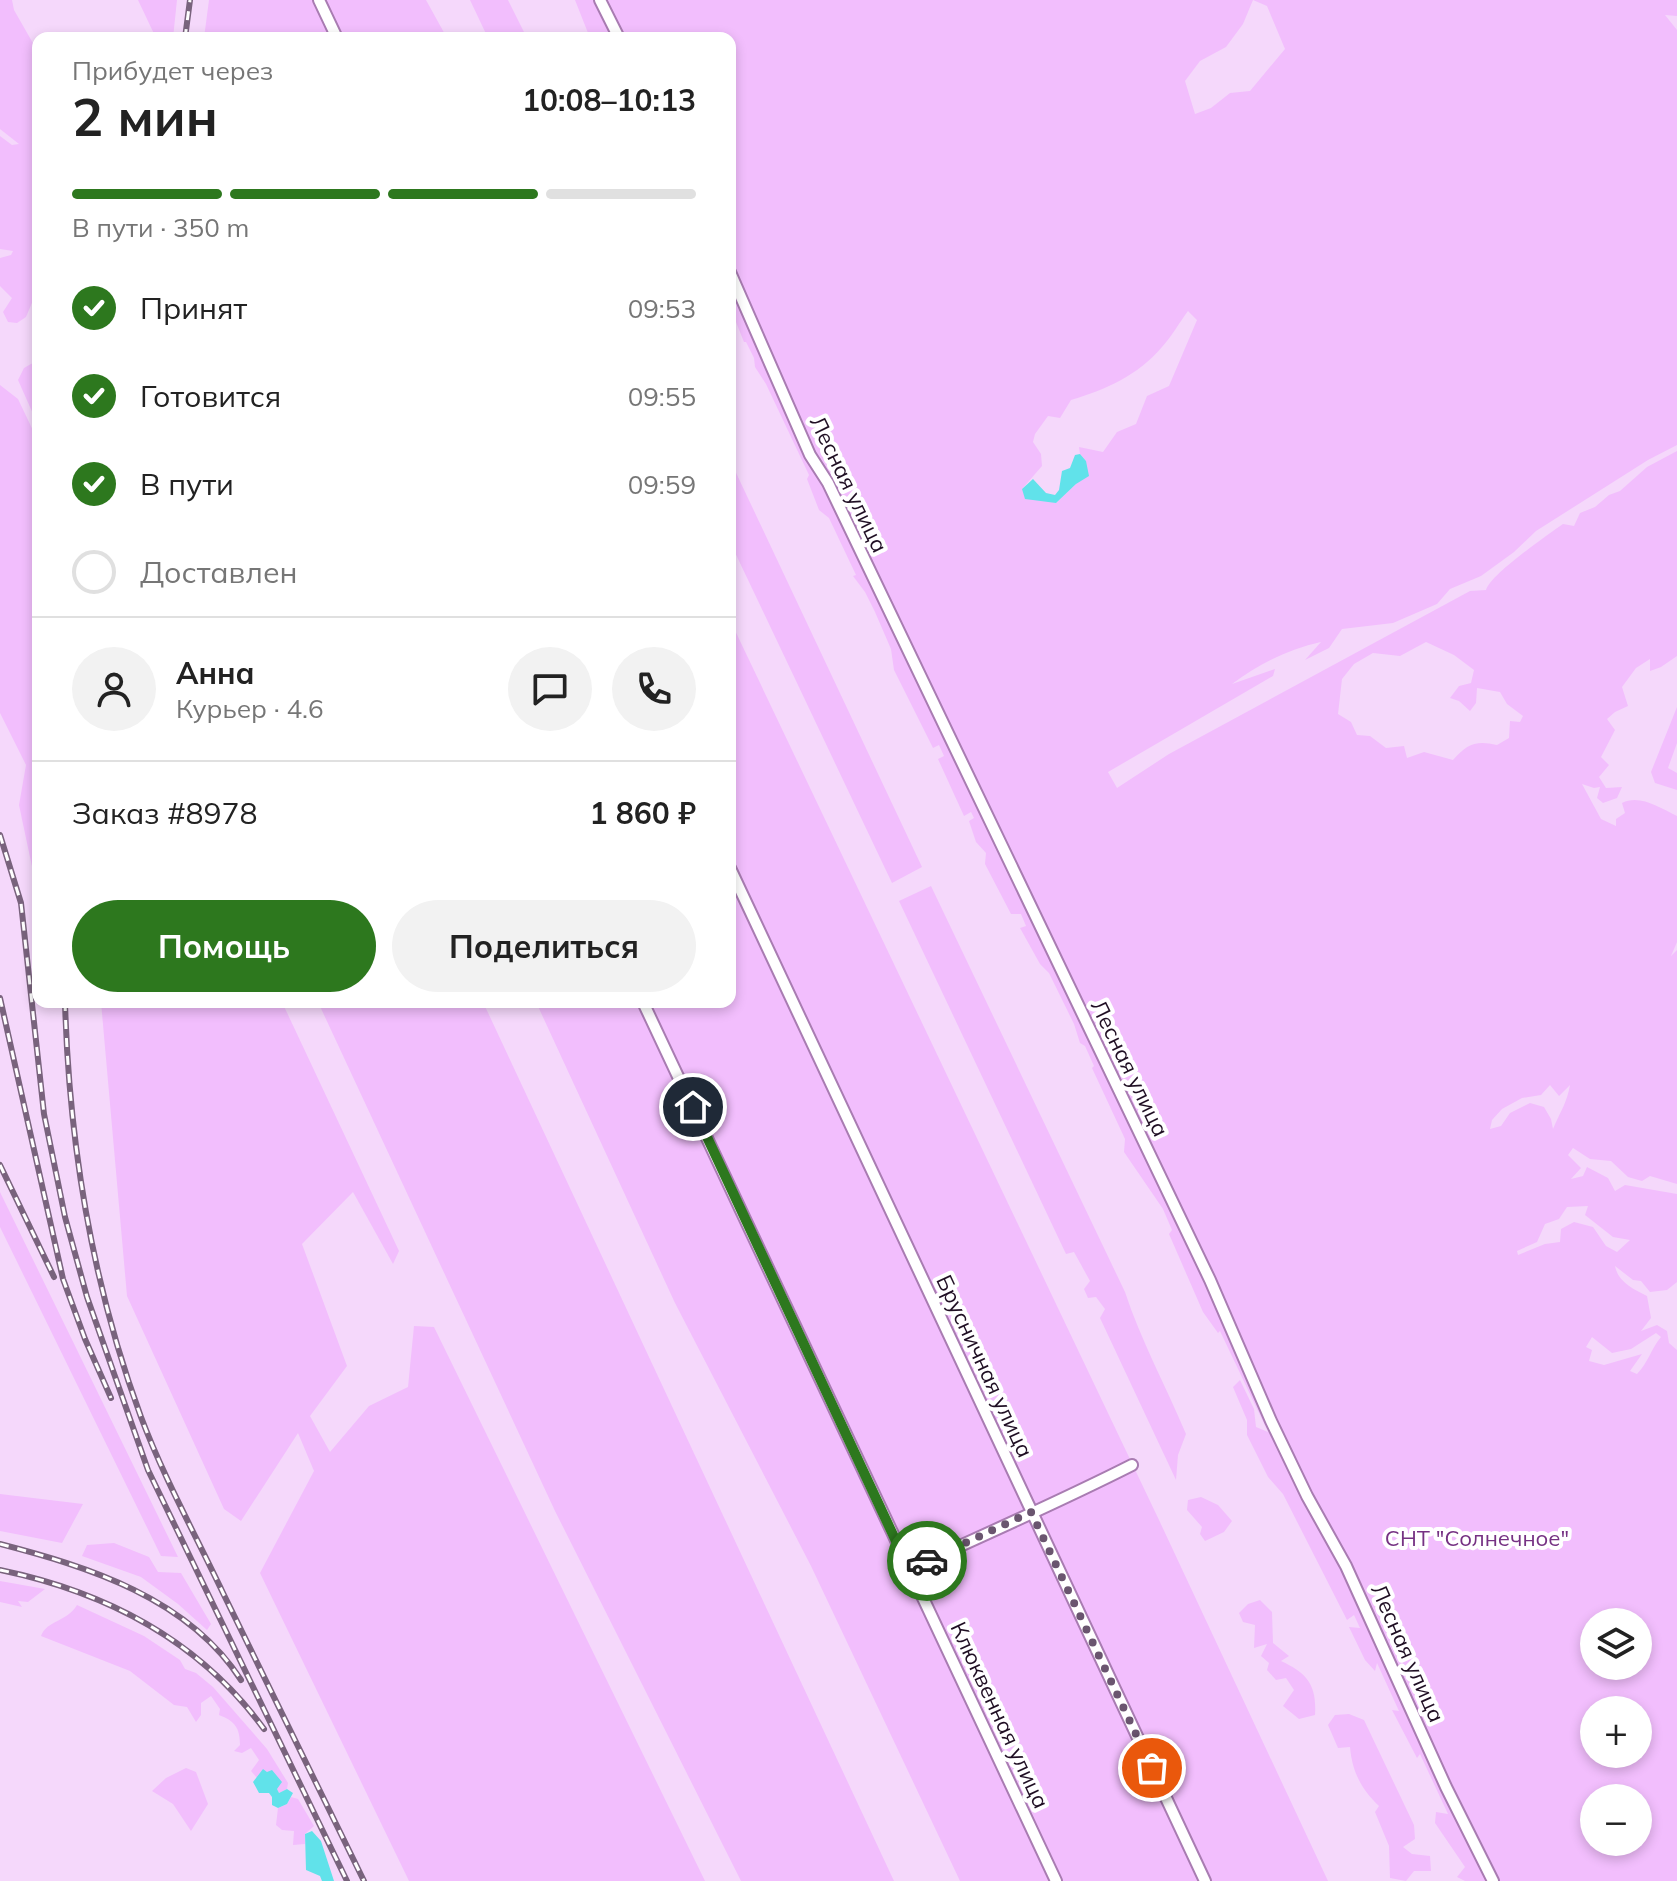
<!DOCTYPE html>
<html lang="ru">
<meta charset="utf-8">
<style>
body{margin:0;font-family:Mulish,sans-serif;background:#f2f2f2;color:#222;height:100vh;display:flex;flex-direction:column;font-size:30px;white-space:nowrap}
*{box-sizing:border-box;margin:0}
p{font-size:26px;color:#767676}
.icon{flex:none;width:44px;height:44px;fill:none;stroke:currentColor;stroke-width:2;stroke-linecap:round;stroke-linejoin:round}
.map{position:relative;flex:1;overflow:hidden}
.panel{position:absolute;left:32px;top:32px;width:704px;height:976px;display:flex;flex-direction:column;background:#fff;border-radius:16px;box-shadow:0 4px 12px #0003}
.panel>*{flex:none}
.tools{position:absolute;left:1580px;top:1608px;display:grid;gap:16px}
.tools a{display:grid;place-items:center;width:72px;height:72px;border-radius:50%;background:#fff;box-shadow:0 4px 12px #0003;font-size:40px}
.pin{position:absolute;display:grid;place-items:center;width:68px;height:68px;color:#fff;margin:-34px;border:4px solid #fff;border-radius:50%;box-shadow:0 2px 8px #0007}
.courier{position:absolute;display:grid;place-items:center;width:80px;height:80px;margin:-40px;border:6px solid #2d781e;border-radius:50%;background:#fff;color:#222;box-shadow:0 2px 10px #0007}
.head em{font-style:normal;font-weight:700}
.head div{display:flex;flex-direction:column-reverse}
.head{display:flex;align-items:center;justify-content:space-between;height:136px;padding:0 40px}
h1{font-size:52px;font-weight:700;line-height:60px}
.bar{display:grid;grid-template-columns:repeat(4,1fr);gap:12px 8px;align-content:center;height:96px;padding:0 40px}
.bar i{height:10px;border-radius:6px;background:#e0e0e0}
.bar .on{background:#2d781e}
.bar p{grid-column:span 4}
.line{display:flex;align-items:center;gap:20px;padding:0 40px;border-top:2px solid #e0e0e0}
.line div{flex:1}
.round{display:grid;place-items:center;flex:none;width:84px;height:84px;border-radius:42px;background:#f2f2f2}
ol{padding:0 40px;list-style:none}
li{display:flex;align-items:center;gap:24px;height:88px}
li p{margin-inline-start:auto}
li .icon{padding:8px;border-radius:50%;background:#2d781e;color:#fff;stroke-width:4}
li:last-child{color:#767676}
li i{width:44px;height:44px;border:4px solid #e0e0e0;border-radius:50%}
.primary-button{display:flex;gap:16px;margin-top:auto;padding:16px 40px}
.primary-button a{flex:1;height:92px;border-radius:48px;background:#2d781e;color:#fff;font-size:32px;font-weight:700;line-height:92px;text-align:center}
.primary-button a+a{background:#f2f2f2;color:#222}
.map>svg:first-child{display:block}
.green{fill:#f2befd;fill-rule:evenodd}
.water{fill:#61e2ea}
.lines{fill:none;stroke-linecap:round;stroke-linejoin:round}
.street-casing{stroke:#a97cb2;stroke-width:14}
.street{stroke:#fff;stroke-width:10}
.rail-casing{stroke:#79637d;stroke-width:6}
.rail{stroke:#fff;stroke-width:3;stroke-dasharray:9;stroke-linecap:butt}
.done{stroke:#6a556f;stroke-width:8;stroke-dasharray:0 14.4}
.route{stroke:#2d781e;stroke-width:10}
.labels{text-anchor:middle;stroke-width:8;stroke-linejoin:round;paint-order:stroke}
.street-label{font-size:22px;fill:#1f0e23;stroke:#fff}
.park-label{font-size:22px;fill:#763283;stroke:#fff}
</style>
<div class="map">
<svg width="1677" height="1881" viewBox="0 0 1677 1881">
<rect width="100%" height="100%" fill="#f5d8fb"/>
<path class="green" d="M0,0H12L14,10L38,52V302L34,298L26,317L17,323L8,322L3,312L12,298L0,286V258L11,255L13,251L0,249V136L12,145L19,144L0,129Z
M138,0H177L173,38H156Z
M209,0H426L447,38H204Z
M470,0H508L527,38H488Z
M575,0H1677V16L1665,15L1677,30V445L1648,460L1536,531L1514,552L1481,576L1450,589L1437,604L1393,623L1342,629L1329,648L1305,660L1321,642C1289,649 1258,664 1232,684L1275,669L1273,676L1108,772L1117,788L1169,754L1470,591L1486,590C1491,574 1546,536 1563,524L1574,526L1580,513L1595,507L1609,495L1620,491L1647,467L1677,451V656L1661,667L1650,671V659L1636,668L1622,687L1628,706L1615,712L1607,719L1615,730L1601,757L1609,765L1599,777L1606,788L1622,787L1617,798L1603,803L1597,798L1600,787L1594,788L1582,784L1601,819L1616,826V819L1625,813L1622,803C1640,794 1660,808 1677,816V942L1671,956L1677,950V1184L1650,1176L1642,1181L1628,1177L1611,1161L1590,1159L1573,1148L1568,1155L1581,1168L1571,1179L1583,1176L1587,1167L1608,1178L1615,1191L1625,1185L1677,1194V1282L1667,1290L1650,1292L1641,1281L1633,1280L1615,1266C1618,1282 1633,1289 1647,1296L1651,1318L1641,1331L1657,1325L1667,1331L1669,1343L1677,1350V1881H1465L1457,1877L1465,1867L1435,1823L1436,1812L1448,1814L1420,1754L1417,1758L1392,1710L1399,1711L1377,1663L1375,1671L1365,1660L1349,1627L1360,1628L1354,1615L1347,1620L1283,1494L1268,1477L1247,1435V1420L1233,1387L1240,1380L1254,1409L1256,1427L1268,1432L1220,1331L1218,1333L1203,1312L1169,1234L1172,1230L1163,1209L1124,1152L1125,1139L1092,1068L1094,1066L1085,1046L1080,1043L1074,1024L1049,973L1040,964L1020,928L1026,926L1021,914H1011L985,864L986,853L976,842L969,821L974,818L971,812L964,816L938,759L944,756L939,745L933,748L894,670L891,649L875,612L865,592L853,576L856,575L829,518L819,510L807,479L809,475L766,384L755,367L754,358L746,342H744L730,307V38H590ZM1253,0L1267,6L1285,49L1250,91L1230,93L1211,108L1195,114L1185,81L1200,61L1226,47L1243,24ZM1188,311L1197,320L1169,386L1147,396L1136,424L1117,432L1103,452L1079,447L1080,454L1086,461L1076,484L1056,503L1022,489L1042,466L1041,454L1033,442L1035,434L1048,416L1060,418L1071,400C1107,389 1137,376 1162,347C1172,336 1179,323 1188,311ZM1426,642L1454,655L1474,670L1471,683L1459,686L1450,698L1459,701L1470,711L1476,703L1477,688L1500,692L1507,704L1523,716L1520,722L1510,721L1509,738L1497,745C1476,740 1467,744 1453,760L1424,752L1407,758L1404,746L1386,748L1370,736L1357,735L1351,722L1338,714L1342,679L1354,664L1373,653L1400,656ZM1550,1085L1559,1096L1570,1085C1567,1103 1560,1112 1553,1129L1551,1119L1544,1107L1530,1103L1510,1113L1501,1126L1490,1129L1492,1120L1502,1109L1522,1098L1541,1095ZM1588,1206L1585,1215L1613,1237L1630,1240L1617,1252L1606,1246L1593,1227L1574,1222L1561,1229L1560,1242L1545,1244L1518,1255L1517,1251L1537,1242L1545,1224L1559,1219L1567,1207ZM1656,1333L1661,1337C1651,1349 1648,1363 1637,1374L1630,1371L1642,1354L1604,1365L1589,1361L1592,1350L1586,1347L1592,1337L1612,1353L1631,1349ZM1594,1622H1638V1666H1594ZM1594,1710H1638V1754H1594ZM1594,1798H1638V1842H1594Z
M38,360V425L18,380L24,368Z
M0,385L18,399L38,441V895L19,805L26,765L0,713Z
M730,460L922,867L892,883L730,542Z
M730,620L1159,1520L1328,1881H960L811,1566L675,1303L536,1002H730Z
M1677,707V743L1668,768L1677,773V790L1655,783L1651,772Z
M931,886L1125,1292C1141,1341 1166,1386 1186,1434L1178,1455L1176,1480L1100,1318L1105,1309L1096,1297L1088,1298L1084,1289L1090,1281L1074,1252L1066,1254L899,901Z
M101,1002H115L117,1006L119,1002H282L399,1251L393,1264L353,1192L302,1244L347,1366L310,1416L330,1452L369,1406L408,1387L414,1326L434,1327L705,1881H409L260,1573L314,1471L298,1433L241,1521L224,1509L127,1296Z
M318,1002H483L894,1881H741L555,1511Z
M0,1192L178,1557L161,1556L0,1227Z
M0,1494L83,1504L62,1543L0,1531Z
M1201,1497L1218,1505L1232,1521L1224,1532L1205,1541L1200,1534L1202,1527L1187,1510L1188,1500Z
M114,1543L149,1557L158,1572L181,1573L211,1624L207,1630L178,1604L141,1577L82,1556L87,1545Z
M0,1581L45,1589L28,1602L18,1601L22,1607L0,1602Z
M1260,1600L1272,1612L1273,1643L1289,1656L1281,1661C1307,1673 1317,1685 1315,1715L1299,1719L1283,1706L1294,1690L1286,1678L1276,1680L1267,1670L1269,1663L1261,1656L1267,1644L1254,1648L1255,1625L1243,1622L1239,1613L1248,1604Z
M77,1605L144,1636L180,1660L185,1669L196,1673L213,1687L267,1749L288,1783L287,1789L279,1793L267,1772L263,1770L257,1778L251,1771L259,1760L251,1748L242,1753L234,1751L240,1745C240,1728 235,1721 219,1715L220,1709L211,1696L201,1703V1715L196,1722L187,1707L174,1705L130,1671L41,1636C47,1620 67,1622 77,1605Z
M1349,1714L1364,1720L1414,1825L1415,1839L1403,1847L1412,1854L1430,1856L1431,1871H1414L1406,1881L1390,1878L1389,1846L1375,1812L1379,1806C1361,1789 1352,1771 1350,1747L1338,1748L1328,1725L1335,1715Z
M186,1768L196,1772L208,1804L191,1831L173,1804L152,1791L166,1778Z
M291,1797L298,1799L314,1826L305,1834V1844L293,1845L294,1831L282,1830L276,1825L278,1808L287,1804Z"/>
<path class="water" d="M1080,454L1086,461L1089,476L1076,484L1056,503L1025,499L1022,489L1033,479L1046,493L1055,495L1059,490L1062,471L1070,468L1075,455Z
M263,1769L267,1772L272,1770L282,1782L277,1789L279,1793L287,1789L293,1793L287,1804L278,1808L272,1805V1797L269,1793H259L253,1782Z
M312,1831L321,1841L334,1881H322L320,1876L306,1870L305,1834Z"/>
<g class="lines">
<defs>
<path id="street" d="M319,0L337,38
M600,0L619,38
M730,272L810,455L828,483L1210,1280L1271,1421L1307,1496L1346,1566L1446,1787L1493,1881
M730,868L1205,1881
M643,1002L1056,1881
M909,1569C984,1535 1059,1502 1132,1465"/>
</defs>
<use href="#street" class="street-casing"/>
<use href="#street" class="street"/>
<defs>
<path id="rail" d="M185,38L190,0
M0,835L21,903L44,1114L65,1217L87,1297L148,1470L347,1881
M0,998L63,1279L85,1339L111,1398
M65,1002C69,1143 92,1284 141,1417C163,1476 196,1536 223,1593C270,1689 317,1785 364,1881
M0,1165L54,1277
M0,1544C89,1567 188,1598 241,1680
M0,1570C106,1592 199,1640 264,1729"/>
</defs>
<use href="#rail" class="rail-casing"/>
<use href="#rail" class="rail"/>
</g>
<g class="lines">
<path class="done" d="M927,1561L1031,1512L1152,1768"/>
<path class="route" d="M693,1107L909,1569L927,1561"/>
</g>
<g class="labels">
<g class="street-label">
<text transform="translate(849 484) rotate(64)" y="8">Лесная улица</text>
<text transform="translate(1130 1068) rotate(64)" y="8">Лесная улица</text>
<text transform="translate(985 1366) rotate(65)" y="8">Брусничная улица</text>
<text transform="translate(1408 1653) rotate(66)" y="8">Лесная улица</text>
<text transform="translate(1000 1715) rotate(65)" y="8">Клюквенная улица</text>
</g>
<g class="park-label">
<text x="1477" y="1546">СНТ "Солнечное"</text>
</g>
</g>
</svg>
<div class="tools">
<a><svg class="icon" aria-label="layers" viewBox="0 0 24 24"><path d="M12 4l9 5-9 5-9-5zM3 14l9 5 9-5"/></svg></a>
<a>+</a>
<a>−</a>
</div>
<div class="pin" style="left:1152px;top:1768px;background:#ea580c"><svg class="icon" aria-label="bag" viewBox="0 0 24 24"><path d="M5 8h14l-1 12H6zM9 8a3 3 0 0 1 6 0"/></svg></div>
<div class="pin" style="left:693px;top:1107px;background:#1f2937"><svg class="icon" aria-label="home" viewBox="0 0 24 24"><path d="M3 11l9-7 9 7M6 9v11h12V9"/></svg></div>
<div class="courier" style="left:927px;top:1561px"><svg class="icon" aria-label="car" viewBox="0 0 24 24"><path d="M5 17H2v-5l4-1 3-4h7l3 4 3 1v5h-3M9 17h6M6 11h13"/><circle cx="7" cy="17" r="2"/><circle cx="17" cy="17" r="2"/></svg></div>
<section class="panel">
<div class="head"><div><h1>2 мин</h1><p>Прибудет через</p></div><em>10:08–10:13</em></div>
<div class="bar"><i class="on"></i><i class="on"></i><i class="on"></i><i></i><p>В пути · 350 m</p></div>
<ol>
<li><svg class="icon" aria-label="check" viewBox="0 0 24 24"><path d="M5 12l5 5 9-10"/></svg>Принят<p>09:53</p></li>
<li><svg class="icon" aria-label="check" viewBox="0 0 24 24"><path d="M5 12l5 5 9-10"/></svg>Готовится<p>09:55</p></li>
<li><svg class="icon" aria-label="check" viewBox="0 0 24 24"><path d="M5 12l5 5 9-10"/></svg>В пути<p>09:59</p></li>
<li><i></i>Доставлен</li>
</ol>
<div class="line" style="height:144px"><a class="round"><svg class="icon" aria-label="person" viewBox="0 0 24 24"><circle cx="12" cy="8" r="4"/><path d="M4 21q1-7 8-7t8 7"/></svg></a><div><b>Анна</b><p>Курьер · 4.6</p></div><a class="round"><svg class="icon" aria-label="chat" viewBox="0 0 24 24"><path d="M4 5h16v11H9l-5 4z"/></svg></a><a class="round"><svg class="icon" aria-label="phone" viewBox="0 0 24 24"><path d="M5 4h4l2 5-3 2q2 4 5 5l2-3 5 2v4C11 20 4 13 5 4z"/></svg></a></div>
<div class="line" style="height:104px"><div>Заказ #8978</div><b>1 860 ₽</b></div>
<div class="primary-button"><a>Помощь</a><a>Поделиться</a></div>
</section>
</div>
